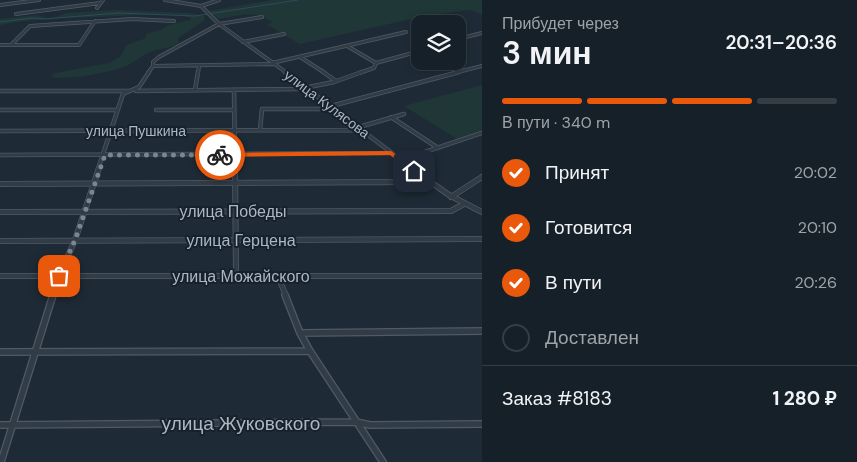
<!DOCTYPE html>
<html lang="ru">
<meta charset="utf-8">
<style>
body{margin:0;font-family:"DM Sans",sans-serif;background:#232d34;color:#f1f3f6;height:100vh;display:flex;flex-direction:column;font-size:19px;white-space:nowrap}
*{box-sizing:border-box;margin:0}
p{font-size:16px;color:#9ea3a8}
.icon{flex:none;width:28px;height:28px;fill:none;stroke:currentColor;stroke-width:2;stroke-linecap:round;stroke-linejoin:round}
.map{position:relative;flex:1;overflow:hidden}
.side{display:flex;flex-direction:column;background:#162028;width:375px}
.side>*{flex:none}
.controls{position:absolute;left:411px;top:15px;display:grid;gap:10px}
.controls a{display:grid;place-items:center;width:55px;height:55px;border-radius:10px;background:#162028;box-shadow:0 2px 8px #0003,0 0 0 1px #353e45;font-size:25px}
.pin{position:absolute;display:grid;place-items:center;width:42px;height:42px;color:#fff;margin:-21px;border-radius:10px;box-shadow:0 2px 8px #0006}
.courier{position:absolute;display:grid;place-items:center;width:50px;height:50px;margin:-25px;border:4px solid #ea580c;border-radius:50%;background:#fff;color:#222;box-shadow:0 1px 6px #0007}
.headline em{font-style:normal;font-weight:600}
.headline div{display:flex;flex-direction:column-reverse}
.headline{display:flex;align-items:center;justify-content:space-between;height:85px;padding:0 20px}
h1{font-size:32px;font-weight:600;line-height:38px}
.bar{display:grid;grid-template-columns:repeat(4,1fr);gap:8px 5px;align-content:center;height:60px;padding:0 20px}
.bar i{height:6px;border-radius:4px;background:#353e45}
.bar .active{background:#ea580c}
.bar p{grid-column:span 4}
.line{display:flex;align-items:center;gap:12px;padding:0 20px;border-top:1px solid #353e45}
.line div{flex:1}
ol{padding:0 20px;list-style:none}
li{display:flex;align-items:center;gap:15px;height:55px}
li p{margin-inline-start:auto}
li .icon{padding:5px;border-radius:50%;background:#ea580c;color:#fff;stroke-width:4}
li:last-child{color:#9ea3a8}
li i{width:28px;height:28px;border:2px solid #353e45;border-radius:50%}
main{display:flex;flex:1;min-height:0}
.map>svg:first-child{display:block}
.green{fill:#203737}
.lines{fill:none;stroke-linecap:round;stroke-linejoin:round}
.stream{stroke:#30495e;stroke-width:1}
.minor-far3-casing{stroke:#4f5a65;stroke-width:4}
.minor-far2-casing{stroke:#4f5a65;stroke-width:4.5}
.minor-far1-casing{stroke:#4f5a65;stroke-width:6}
.minor-casing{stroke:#4f5a65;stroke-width:8}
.minor-far3{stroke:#313c47;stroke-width:2.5}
.minor-far2{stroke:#313c47;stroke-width:3}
.minor-far1{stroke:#313c47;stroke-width:4.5}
.minor{stroke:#313c47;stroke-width:5.5}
.route{fill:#ea580c}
.done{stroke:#7a8692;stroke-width:5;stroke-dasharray:0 9}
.labels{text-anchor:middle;stroke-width:4;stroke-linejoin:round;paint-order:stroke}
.far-street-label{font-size:14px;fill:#abb7c4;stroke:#17212b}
.street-label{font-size:16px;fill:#abb7c4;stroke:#17212b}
.near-street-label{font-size:19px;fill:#abb7c4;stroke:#17212b}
</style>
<main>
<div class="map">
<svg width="482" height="462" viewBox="0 0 482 462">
<rect width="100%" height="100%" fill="#1e2b36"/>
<path class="green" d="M272,0H482V15L470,10L424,16L300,44L266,24L273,23C256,9 239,16 218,19L209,11Z
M114,10L190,13L204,16L205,20L178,38V44C168,49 158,48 148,53C141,56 135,62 128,65C111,73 69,80 51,77L55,73L109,63L120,57L127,45L146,38V34L163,29L168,25L190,20L191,18C169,11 142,15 118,16C79,18 38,17 0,25V19L37,15L51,19L66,13Z
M482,85V132L457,139L404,106Z"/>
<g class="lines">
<path class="stream" d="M0,22L32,18L44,19L119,13L195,16L298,0"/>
<defs>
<path id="minor-far3" d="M165,0L201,6L219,0
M0,5L39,0
M201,6L219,24L287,73
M97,8L103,0
M16,14L100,3
M458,39L482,33
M243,42L284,34
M12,44L30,26L132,19L174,21
M0,45H79L95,21
M347,46L376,63
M300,57L325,73
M272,63L406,32
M153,66L274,64
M148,73L153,66V62L159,57L219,24L262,17
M198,73L199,66
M359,73L374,68L376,63L420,51
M454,73L482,66"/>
<path id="minor-far2" d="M285,72L413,169
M323,72L336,81
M195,90L198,72
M234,90L235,169
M0,91H129
M136,91L299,89L334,82L362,72
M0,110H118
M156,110H234
M391,117L438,148
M359,127L404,114
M260,130L262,109H320L459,72
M0,131L363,130
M0,155L391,153
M401,160L482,133
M98,169L123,94L139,87L149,72"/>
<path id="minor-far1" d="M235,168L236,276
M411,168L449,195L482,212
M0,184L428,182
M451,197L482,177
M0,212L451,211L464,204
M0,241L482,239
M0,276H482
M278,276L286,296
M53,296L59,276L75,240L99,168"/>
<path id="minor" d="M285,295L300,333L310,351L383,462
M300,333L482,331
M0,352L310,351
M0,425L356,422L370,425L482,424
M1,462L53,295"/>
</defs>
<use href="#minor-far3" class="minor-far3-casing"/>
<use href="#minor-far2" class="minor-far2-casing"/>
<use href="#minor-far1" class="minor-far1-casing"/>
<use href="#minor" class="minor-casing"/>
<use href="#minor-far3" class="minor-far3"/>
<use href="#minor-far2" class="minor-far2"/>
<use href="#minor-far1" class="minor-far1"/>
<use href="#minor" class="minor"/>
</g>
<path class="route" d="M391,151L417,170V173H412L390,155L220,157L217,155L220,153Z"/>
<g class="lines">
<path class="done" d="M59,276L75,240L105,155H220"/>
</g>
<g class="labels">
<g class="far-street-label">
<text transform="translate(327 104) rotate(37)" y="5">улица Кулясова</text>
<text x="136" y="136">улица Пушкина</text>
</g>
<g class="street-label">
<text x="233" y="217">улица Победы</text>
<text x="241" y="246">улица Герцена</text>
<text x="241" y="282">улица Можайского</text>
</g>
<g class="near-street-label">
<text x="241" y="430">улица Жуковского</text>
</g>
</g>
</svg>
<div class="controls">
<a><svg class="icon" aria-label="layers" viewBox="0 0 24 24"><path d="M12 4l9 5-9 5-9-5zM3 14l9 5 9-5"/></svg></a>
</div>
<div class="pin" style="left:59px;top:276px;background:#ea580c"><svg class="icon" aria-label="bag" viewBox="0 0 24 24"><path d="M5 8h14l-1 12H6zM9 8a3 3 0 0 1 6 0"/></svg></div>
<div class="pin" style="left:414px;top:171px;background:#1f2937"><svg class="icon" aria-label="home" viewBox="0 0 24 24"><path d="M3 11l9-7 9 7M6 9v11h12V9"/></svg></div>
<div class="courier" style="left:220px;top:155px"><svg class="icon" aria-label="bike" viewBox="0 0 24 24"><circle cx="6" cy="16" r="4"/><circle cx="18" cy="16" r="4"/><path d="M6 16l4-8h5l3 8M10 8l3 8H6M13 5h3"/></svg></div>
</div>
<section class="side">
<div class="headline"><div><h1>3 мин</h1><p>Прибудет через</p></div><em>20:31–20:36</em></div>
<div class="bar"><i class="active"></i><i class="active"></i><i class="active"></i><i></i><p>В пути · 340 m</p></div>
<ol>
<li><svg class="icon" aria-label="check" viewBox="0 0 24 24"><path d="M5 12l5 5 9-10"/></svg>Принят<p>20:02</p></li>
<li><svg class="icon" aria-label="check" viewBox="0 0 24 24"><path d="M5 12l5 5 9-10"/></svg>Готовится<p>20:10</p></li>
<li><svg class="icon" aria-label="check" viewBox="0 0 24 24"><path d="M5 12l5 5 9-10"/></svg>В пути<p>20:26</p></li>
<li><i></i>Доставлен</li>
</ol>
<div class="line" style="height:65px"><div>Заказ #8183</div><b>1 280 ₽</b></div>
</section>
</main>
